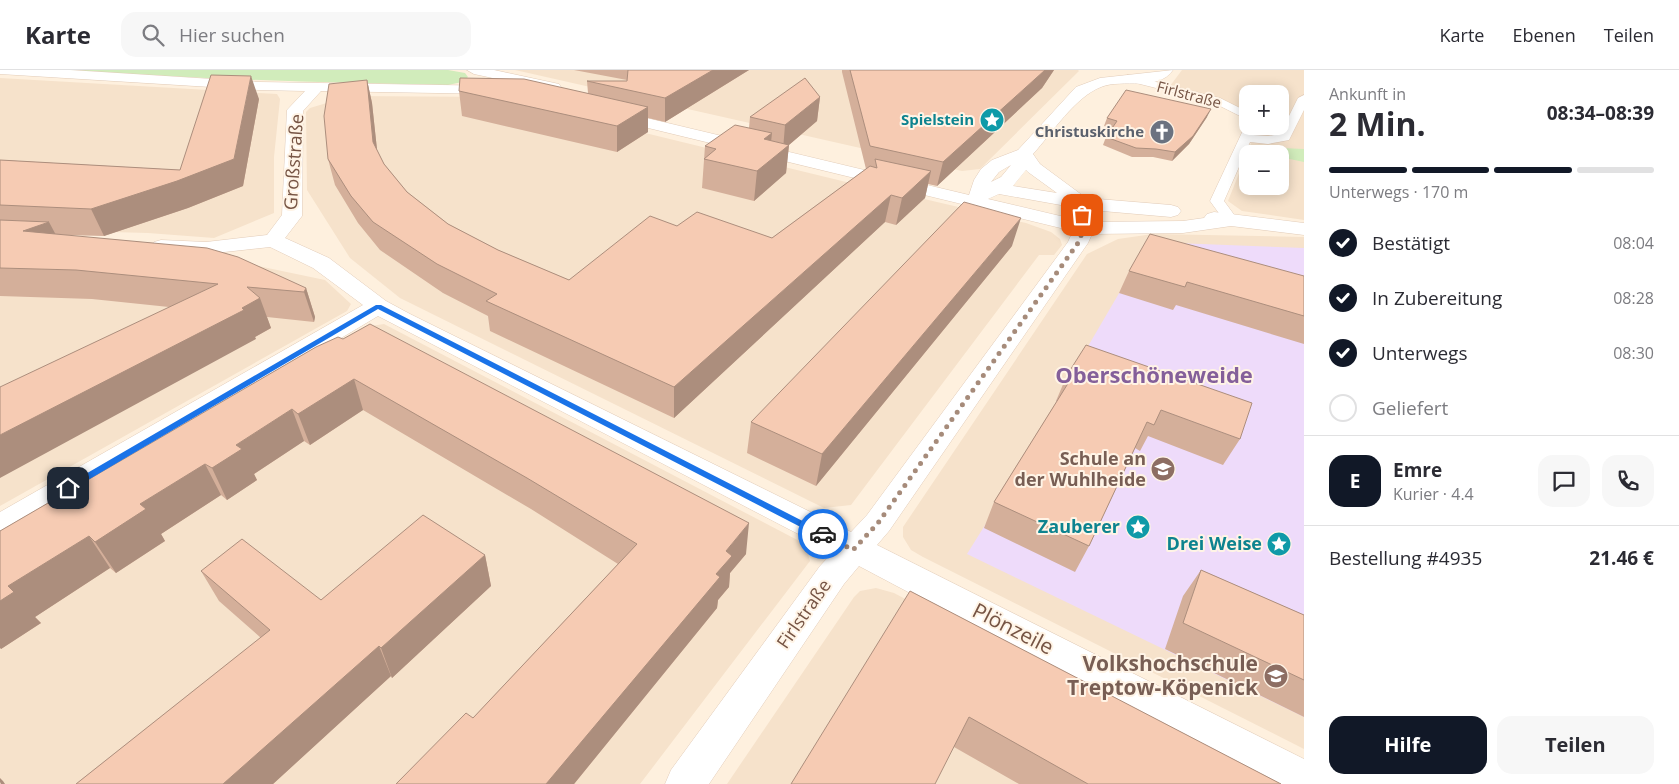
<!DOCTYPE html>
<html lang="de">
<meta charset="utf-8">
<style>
body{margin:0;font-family:"Open Sans",sans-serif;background:#f7f7f7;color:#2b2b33;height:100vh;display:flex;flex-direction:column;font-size:19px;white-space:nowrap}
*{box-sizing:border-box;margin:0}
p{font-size:16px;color:#7c7c81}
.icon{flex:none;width:28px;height:28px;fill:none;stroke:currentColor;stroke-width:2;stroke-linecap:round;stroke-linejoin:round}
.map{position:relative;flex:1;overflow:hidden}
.drawer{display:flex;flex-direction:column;background:#fff;width:375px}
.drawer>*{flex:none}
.tools{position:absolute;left:1239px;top:15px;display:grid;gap:10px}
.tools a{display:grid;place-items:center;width:50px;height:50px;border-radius:10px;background:#fff;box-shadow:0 2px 12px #0003;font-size:25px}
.pin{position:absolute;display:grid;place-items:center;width:42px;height:42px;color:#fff;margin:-21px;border-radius:10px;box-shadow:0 2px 8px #0006}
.courier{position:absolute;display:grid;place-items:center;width:50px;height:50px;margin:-25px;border:4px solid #1a73e8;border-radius:50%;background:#fff;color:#222;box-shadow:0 1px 6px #0007}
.summary em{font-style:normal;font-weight:700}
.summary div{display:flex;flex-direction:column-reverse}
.summary{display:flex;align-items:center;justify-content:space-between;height:85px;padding:0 25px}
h1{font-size:32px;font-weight:700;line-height:38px}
.bar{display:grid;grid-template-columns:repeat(4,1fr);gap:8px 5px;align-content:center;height:60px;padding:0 25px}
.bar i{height:6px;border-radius:4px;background:#e1e1e2}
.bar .on{background:#111827}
.bar p{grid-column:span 4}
.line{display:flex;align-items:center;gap:12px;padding:0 25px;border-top:1px solid #e1e1e2}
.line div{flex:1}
.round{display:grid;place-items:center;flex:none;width:52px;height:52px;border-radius:15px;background:#f7f7f7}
ol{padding:0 25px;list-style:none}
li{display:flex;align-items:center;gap:15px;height:55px}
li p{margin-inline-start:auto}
li .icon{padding:5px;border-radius:50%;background:#111827;color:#fff;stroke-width:4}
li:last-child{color:#7c7c81}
li i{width:28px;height:28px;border:2px solid #e1e1e2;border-radius:50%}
.button{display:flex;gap:10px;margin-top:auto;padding:10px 25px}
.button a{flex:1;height:58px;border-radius:15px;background:#111827;color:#fff;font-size:20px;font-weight:700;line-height:58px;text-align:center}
.button a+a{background:#f7f7f7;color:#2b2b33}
header{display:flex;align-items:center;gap:30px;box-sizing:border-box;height:70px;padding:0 25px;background:#fff;border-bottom:1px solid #e1e1e2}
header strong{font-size:24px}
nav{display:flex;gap:28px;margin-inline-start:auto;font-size:18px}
.search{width:350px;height:45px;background:#f7f7f7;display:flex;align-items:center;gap:12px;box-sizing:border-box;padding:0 18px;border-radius:15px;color:#7c7c81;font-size:19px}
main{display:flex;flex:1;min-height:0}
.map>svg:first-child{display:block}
.residential{fill:#f6e2cb;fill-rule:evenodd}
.education{fill:#eedbfa}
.green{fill:#d1ecbb}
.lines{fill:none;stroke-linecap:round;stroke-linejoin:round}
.service-casing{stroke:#e2ccb9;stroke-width:1}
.minor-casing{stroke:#e2ccb9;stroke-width:1}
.service{fill:#fff;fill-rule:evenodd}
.minor{fill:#fff;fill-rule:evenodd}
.wall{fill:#d4af9a}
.shaded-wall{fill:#ac8e7d}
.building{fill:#f6cbb3;stroke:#ac8e7d}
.route{fill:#1a73e8}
.done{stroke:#a68b7a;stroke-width:5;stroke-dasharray:0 9}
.labels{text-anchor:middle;stroke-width:4;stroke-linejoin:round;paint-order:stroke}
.far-street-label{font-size:15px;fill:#765444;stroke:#fff4e6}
.far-culture-label{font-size:15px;font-weight:bold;fill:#0d838f;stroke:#fff4e6;text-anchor:end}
.far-worship-label{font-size:15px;font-weight:bold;fill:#5b616d;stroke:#fff4e6;text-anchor:end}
.street-label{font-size:18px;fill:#765444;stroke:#fff4e6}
.education-label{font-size:18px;font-weight:bold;fill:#785e54;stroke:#fff4e6;text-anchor:end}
.culture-label{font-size:18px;font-weight:bold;fill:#0d838f;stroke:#fff4e6;text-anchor:end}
.near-street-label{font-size:21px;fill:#765444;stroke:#fff4e6}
.near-education-label{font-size:21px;font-weight:bold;fill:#785e54;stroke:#fff4e6;text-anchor:end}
.district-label{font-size:22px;font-weight:bold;fill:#845f9a;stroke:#fff4e6}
</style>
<header>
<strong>Karte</strong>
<div class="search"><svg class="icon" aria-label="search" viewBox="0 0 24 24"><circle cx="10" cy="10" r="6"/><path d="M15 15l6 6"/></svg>Hier suchen</div>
<nav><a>Karte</a><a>Ebenen</a><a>Teilen</a></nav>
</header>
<main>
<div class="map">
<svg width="1304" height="714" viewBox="0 0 1304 714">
<rect width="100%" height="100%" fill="#fef0de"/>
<path class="residential" d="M515,0H1078L1079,1L980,99L962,101Z
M1182,0H1304V150L1242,141L1228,131L1258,56H1280V24H1248L1247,42L1224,31L1170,16ZM1248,84H1280V116H1248Z
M0,8L277,24L280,29L274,87V143L214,168L148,163L0,159Z
M350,26L498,27L916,129L920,128L1026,153L1051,162L1060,169L1062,175L1054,185H1039L851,435L824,438L400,228L350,188L307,120L306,42L310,38Z
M1153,164L1304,167V679L923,487L911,480L903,467V457L1087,184L1118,169Z
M0,178L230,191L258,196L325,210L351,234L347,241L0,436Z
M384,254L805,474L810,491L640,714H0V474L371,256Z
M876,518L894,523L1258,714H727L854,527L860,521Z"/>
<path class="education" d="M1149,172L1304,178V647L967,484L1061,333L1056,331Z"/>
<path class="green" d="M54,0H448L465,3L468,7L462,12L448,15C316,13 186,8 54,0Z
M1260,77L1304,79V92L1280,87V84L1259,83Z"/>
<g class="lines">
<defs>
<path id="service" d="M1128,5L1220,28L1248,42V50L1212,32L1124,10L1123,8Z
M1304,25V40L1289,70L1268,74L1250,72L1224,131L1238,150L1231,154L1226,153L1210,131L1245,56L1248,53V56H1257L1253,65L1268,66L1280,64L1298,28Z"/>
<path id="minor" d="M0,0H70L259,12L500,16L503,19L495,24L321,21L303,41L302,146L285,168L329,188L386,231L410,244L851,462L867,445L1068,172L1073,161L607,48L605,45L607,42L613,40L969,125L974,110L981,99L992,90L1018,80L1076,17L1100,8L1173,0C1158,22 1123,8 1101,17C1075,27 1052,63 1033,84L1040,94L1086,128L1171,135L1178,137L1181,141L1178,145L1171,147L1091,140L1093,152L1183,151L1204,148L1207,144L1214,142L1304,153V165L1231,156L1183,163L1092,164L1088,173L889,461L877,475L1304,689V714H1271L859,496L844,514L709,714H665L671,700L820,496L833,482L378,246L11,465L0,469V442L363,235L313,198L270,177L206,184L154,180L151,176L154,172L161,170L206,172L267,165L282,145L287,40L305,21L259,20L0,4ZM1011,95L1001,107L991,112L999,102ZM1026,100L1028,102L1057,123L1013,116ZM999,124L1072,137L1073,149L988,129Z
M467,0H494L559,14L561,17L554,21L474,4Z"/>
</defs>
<use href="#service" class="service-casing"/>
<use href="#minor" class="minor-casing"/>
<use href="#service" class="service"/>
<use href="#minor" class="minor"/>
</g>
<path class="wall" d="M574,0H749L665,52L648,48V62L617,82L462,46L459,21L588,23L587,11H627V10Z
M842,0H1054L1042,18L937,116L928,114L925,128L896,155L885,152L674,348L490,261L488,246L443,223L380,180L358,153L335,115L328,89L367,10L372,33L377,80L384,94L407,122L448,154L498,180L569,210L677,156L772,168L866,99L842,2Z
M820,27L817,51L789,75L786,103L754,131L702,118L705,76L749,58L750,47Z
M259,29L243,116L188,138L104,166L63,165L306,218L315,247L314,252L267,247L271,258L255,267L256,269L169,237L92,229L0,226V90L180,100Z
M1207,47L1189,74L1172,91L1153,87H1132L1103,75L1106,67L1112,58L1104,56L1107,48Z
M1012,176L816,416L747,383L751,352Z
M1129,201L1304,206V274L1176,235L1173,240L1119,223Z
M316,277L746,484L730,503L729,517L718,530L717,538L574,714H396L473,648L618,494L531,439L363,340L310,375L304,371L254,404L257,410L227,430L221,425L161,464L165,471L116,503L110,498L35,547L41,553L1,579L0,461Z
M1067,305L1240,369L1223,395L1148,366L1140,381L1135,378L1089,476L1075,502L984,458L994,432L1057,331H1056Z
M485,485L491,516L392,608L391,606L273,714H76L261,568L219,531L201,501L321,530Z
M1201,500L1304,545V647L1165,579L1183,526Z
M910,521L1281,714H1019L954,677Z"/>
<path class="shaded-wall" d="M713,0H749L665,52V28Z
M1045,0H1054L1042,18L937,116L943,92Z
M251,6L259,29L243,116L188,138L104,166L91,139L234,89Z
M367,10L372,33L379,98L373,72Z
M820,27L817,51L783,80L785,55Z
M648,37V62L617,82V56Z
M1211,39L1207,47L1189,74L1172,91L1175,82Z
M772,63L769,91L789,75L786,103L754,131L757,101L764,69Z
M931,101L925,128L896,155L902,128Z
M891,125L885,152L674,348V317Z
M1021,148L1012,176L816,416L822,384Z
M49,152L64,180L23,161Z
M306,218L315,247L314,252L304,222Z
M260,228L271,258L255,267L256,269L0,408V365Z
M354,309L363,340L310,375L298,344Z
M292,339L304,371L254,404L257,410L227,430L212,398L236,375Z
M205,394L221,425L161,464L165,471L116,503L95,472L140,434Z
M749,453L746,484L730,503L729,517L718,530L717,538L574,714H546L716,504L726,481Z
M89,466L110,498L35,547L41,553L1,579L0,578V531L8,516Z
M485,485L491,516L392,608L381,578Z
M379,576L391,606L273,714H223Z
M0,708L3,711L5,714H1L0,712Z"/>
<path class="building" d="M628,0H713L665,28L587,11H627Z
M850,0H1045L943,92L870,76Z
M211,5L251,6L234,89L177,111L91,139L0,135V90L180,100Z
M460,8L524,9L648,37L617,56L459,21Z
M805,8L820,27L785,55L750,47Z
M367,10L373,72L384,94L407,122L448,154L498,180L569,210L650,146L677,156L697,142L772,168L870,96L877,98L875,89L931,101L902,128L891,125L674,317L486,231L497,224L437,194L373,152L351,126L328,89L324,46L329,14Z
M1126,20L1211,39L1193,66L1175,82L1156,79L1136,78L1106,67L1117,51L1107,48Z
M735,55L772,63L764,69L789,75L757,101L704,89L716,79L705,76Z
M964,132L1021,148L822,384L751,352Z
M0,150L49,152L23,161L207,178L238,187L306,218L304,222L247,217L260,228L242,238L244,240L0,365V317L218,214L76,200L0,198Z
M1150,164L1304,206V246L1187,212L1185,217L1129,201Z
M370,254L749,453L726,481L732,486L716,504L720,507L546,714H396L466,643L473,648L637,474L527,408L354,309L298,344L292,339L236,375L242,379L212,398L205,394L140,434L146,439L95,472L89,466L8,516L14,522L0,531V461L316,277L338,267L343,269Z
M1086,275L1252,333L1240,369L1161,340L1154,355L1147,352L1089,476L994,432L1072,307L1067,305Z
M423,445L485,485L381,578L379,576L223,714H76L270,560L201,501L242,469L321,530Z
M1201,500L1304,545V610L1183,553Z
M910,521L1281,714H1088L969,647L935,714H791Z"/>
<path class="route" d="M376,235H381L828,464L823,468L820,467L378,239L71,420H65V416Z"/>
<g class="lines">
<path class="done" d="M823,464L853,480L878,453L1078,173L1084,158L1082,145"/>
</g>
<defs>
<symbol id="sight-disc" viewBox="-11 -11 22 22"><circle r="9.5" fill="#0f9aa8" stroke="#fff4e6"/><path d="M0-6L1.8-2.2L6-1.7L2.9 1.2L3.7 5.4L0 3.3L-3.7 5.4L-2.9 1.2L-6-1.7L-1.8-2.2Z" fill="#fff"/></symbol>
<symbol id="church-disc" viewBox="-11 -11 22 22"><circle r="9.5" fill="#6b7280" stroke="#fff4e6"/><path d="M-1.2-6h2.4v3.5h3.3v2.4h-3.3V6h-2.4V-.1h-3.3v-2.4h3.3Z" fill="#fff"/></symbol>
<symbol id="school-disc" viewBox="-11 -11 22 22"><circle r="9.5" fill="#8d6e63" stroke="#fff4e6"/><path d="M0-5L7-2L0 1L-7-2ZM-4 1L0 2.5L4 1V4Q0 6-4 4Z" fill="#fff"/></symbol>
</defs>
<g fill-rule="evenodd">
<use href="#sight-disc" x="978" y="36" width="28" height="28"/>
<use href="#church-disc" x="1148" y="48" width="28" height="28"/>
<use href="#school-disc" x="1149" y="385" width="28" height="28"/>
<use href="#sight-disc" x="1124" y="443" width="28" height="28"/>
<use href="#sight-disc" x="1265" y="460" width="28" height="28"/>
<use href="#school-disc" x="1262" y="592" width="28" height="28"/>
</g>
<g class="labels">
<g class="far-street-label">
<text transform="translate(1189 25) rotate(15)" y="5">Firlstraße</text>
</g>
<g class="far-culture-label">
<text x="974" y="55">Spielstein</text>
</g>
<g class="far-worship-label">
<text x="1144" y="67">Christuskirche</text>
</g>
<g class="street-label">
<text transform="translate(294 92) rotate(-86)" y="6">Großstraße</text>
<text transform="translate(804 544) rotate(-55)" y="6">Firlstraße</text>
</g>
<g class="education-label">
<text x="1146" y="395">Schule an<tspan x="1146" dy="21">der Wuhlheide</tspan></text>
</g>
<g class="culture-label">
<text x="1120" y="463">Zauberer</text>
<text x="1262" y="480">Drei Weise</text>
</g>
<g class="near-street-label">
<text transform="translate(1013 559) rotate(27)" y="7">Plönzeile</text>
</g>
<g class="near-education-label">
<text x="1258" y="601">Volkshochschule<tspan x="1258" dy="24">Treptow-Köpenick</tspan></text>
</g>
<g class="district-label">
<text x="1154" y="313">Oberschöneweide</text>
</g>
</g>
</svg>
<div class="tools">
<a>+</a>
<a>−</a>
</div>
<div class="pin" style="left:1082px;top:145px;background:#ea580c"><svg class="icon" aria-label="bag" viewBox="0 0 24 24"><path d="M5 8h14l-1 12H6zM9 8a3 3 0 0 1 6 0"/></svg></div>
<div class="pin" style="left:68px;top:418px;background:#1f2937"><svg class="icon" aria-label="home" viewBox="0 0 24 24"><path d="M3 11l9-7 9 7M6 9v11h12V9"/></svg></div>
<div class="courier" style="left:823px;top:464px"><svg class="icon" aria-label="car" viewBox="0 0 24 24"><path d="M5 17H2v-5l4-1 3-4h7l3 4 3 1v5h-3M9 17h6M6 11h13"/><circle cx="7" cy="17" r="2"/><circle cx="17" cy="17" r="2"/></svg></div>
</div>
<section class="drawer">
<div class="summary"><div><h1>2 Min.</h1><p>Ankunft in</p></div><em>08:34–08:39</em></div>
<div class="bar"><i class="on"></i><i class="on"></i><i class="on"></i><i></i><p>Unterwegs · 170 m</p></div>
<ol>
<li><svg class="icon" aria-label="check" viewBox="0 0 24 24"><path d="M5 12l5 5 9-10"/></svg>Bestätigt<p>08:04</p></li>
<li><svg class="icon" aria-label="check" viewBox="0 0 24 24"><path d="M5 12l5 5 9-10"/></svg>In Zubereitung<p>08:28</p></li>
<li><svg class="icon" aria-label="check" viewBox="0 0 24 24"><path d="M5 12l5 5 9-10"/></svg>Unterwegs<p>08:30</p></li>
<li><i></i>Geliefert</li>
</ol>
<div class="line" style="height:90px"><b class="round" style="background:#111827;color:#fff">E</b><div><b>Emre</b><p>Kurier · 4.4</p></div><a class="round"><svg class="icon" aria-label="chat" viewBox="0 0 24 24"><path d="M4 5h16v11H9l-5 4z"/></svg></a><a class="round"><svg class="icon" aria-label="phone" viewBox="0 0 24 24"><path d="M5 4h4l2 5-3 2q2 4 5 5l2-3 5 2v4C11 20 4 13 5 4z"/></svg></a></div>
<div class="line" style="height:65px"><div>Bestellung #4935</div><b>21.46 €</b></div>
<div class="button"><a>Hilfe</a><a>Teilen</a></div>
</section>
</main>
